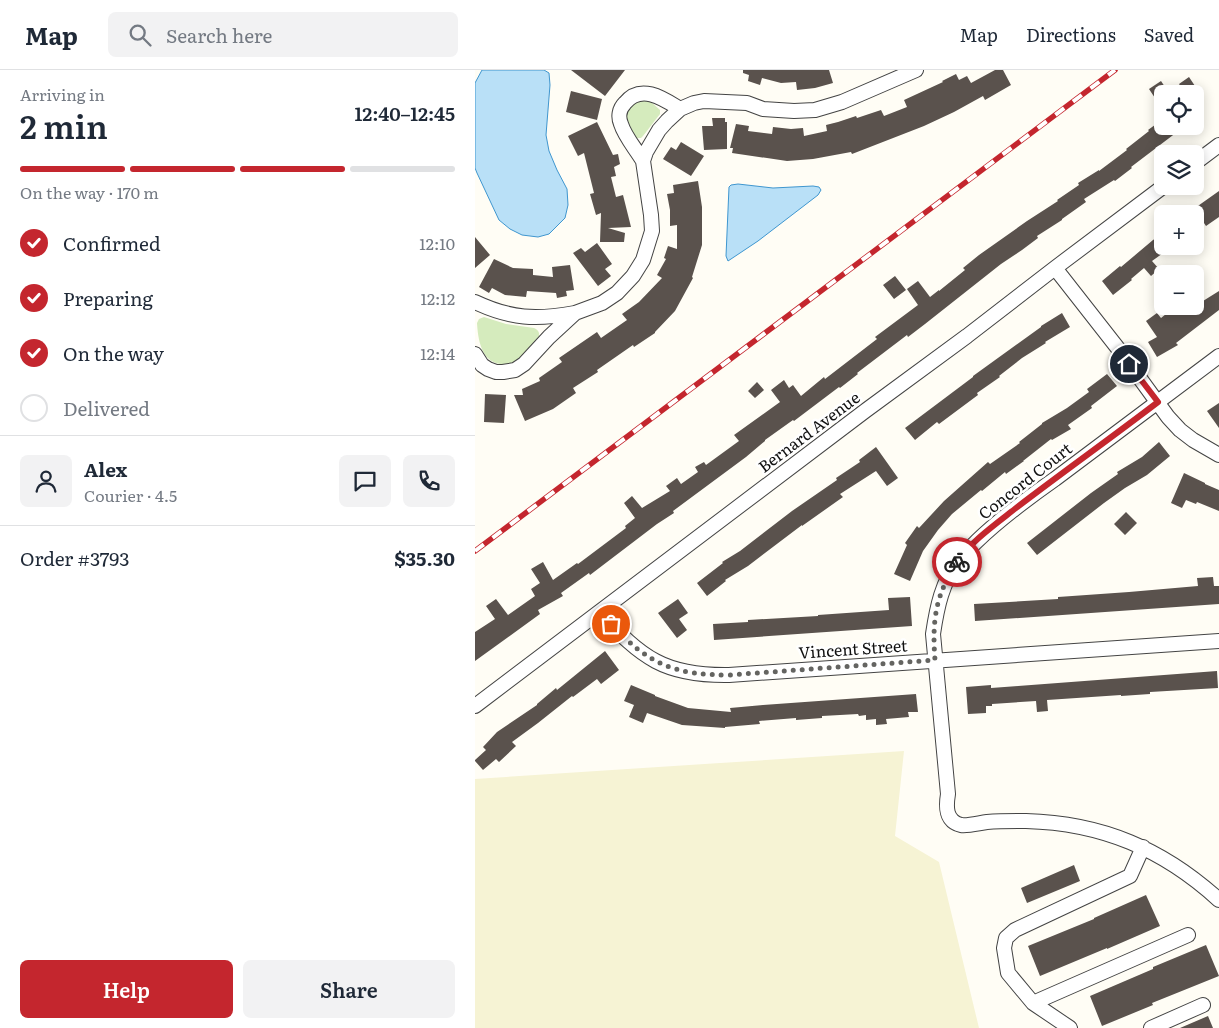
<!DOCTYPE html>
<meta charset="utf-8">
<style>
body{margin:0;font-family:Literata,serif;background:#f2f2f3;color:#1f2937;height:100vh;display:flex;flex-direction:column;font-size:19px;white-space:nowrap}
*{box-sizing:border-box;margin:0}
p{font-size:16px;color:#747a83}
.icon{flex:none;width:28px;height:28px;fill:none;stroke:currentColor;stroke-width:2;stroke-linecap:round;stroke-linejoin:round}
.map{position:relative;flex:1;overflow:hidden}
.panel{display:flex;flex-direction:column;background:#fff;width:475px}
.panel>*{flex:none}
.fabs{position:absolute;left:679px;top:15px;display:grid;gap:10px}
.fabs a{display:grid;place-items:center;width:50px;height:50px;border-radius:8px;background:#fff;box-shadow:0 2px 12px #0003;font-size:25px}
.pin{position:absolute;display:grid;place-items:center;width:42px;height:42px;color:#fff;margin:-21px;border:2px solid #fff;border-radius:50%;box-shadow:0 1px 5px #0007}
.courier{position:absolute;display:grid;place-items:center;width:50px;height:50px;margin:-25px;border:4px solid #c4262e;border-radius:50%;background:#fff;color:#222;box-shadow:0 1px 6px #0007}
.head em{font-style:normal;font-weight:600}
.head div{display:flex;flex-direction:column-reverse}
.head{display:flex;align-items:center;justify-content:space-between;height:85px;padding:0 20px}
h1{font-size:32px;font-weight:600;line-height:38px}
.bar{display:grid;grid-template-columns:repeat(4,1fr);gap:8px 5px;align-content:center;height:60px;padding:0 20px}
.bar i{height:6px;border-radius:4px;background:#e0e1e3}
.bar .active{background:#c4262e}
.bar p{grid-column:span 4}
.line{display:flex;align-items:center;gap:12px;padding:0 20px;border-top:1px solid #e0e1e3}
.line div{flex:1}
.round{display:grid;place-items:center;flex:none;width:52px;height:52px;border-radius:8px;background:#f2f2f3}
ol{padding:0 20px;list-style:none}
li{display:flex;align-items:center;gap:15px;height:55px}
li p{margin-inline-start:auto}
li .icon{padding:5px;border-radius:50%;background:#c4262e;color:#fff;stroke-width:4}
li:last-child{color:#747a83}
li i{width:28px;height:28px;border:2px solid #e0e1e3;border-radius:50%}
.cta{display:flex;gap:10px;margin-top:auto;padding:10px 20px}
.cta a{flex:1;height:58px;border-radius:8px;background:#c4262e;color:#fff;font-size:20px;font-weight:600;line-height:58px;text-align:center}
.cta a+a{background:#f2f2f3;color:#1f2937}
header{display:flex;align-items:center;gap:30px;box-sizing:border-box;height:70px;padding:0 25px;background:#fff;border-bottom:1px solid #e0e1e3}
header strong{font-size:24px}
nav{display:flex;gap:28px;margin-inline-start:auto;font-size:18px}
.search{width:350px;height:45px;background:#f2f2f3;display:flex;align-items:center;gap:12px;box-sizing:border-box;padding:0 18px;border-radius:8px;color:#747a83;font-size:19px}
main{display:flex;flex:1;min-height:0}
.map>svg:first-child{display:block}
.farmland{fill:#f6f3d4}
.green{fill:#d5ebbd}
.water{fill:#b9e0f7;stroke:#3f96cf}
.building{fill:#5a524d}
.lines{fill:none;stroke-linecap:round;stroke-linejoin:round}
.minor-casing{stroke:#444;stroke-width:16}
.minor{stroke:#fff;stroke-width:14}
.rail-casing{stroke:#c4262e;stroke-width:5.5}
.rail{stroke:#fff;stroke-width:4;stroke-dasharray:11;stroke-linecap:butt}
.done{stroke:#646461;stroke-width:5;stroke-dasharray:0 9}
.route{stroke:#c4262e;stroke-width:6}
.labels{text-anchor:middle;stroke-width:5;stroke-linejoin:round;paint-order:stroke}
.street-label{font-size:16px;fill:#111;stroke:#fff}
</style>
<header>
<strong>Map</strong>
<div class="search"><svg class="icon" aria-label="search" viewBox="0 0 24 24"><circle cx="10" cy="10" r="6"/><path d="M15 15l6 6"/></svg>Search here</div>
<nav><a>Map</a><a>Directions</a><a>Saved</a></nav>
</header>
<main>
<section class="panel">
<div class="head"><div><h1>2 min</h1><p>Arriving in</p></div><em>12:40–12:45</em></div>
<div class="bar"><i class="active"></i><i class="active"></i><i class="active"></i><i></i><p>On the way · 170 m</p></div>
<ol>
<li><svg class="icon" aria-label="check" viewBox="0 0 24 24"><path d="M5 12l5 5 9-10"/></svg>Confirmed<p>12:10</p></li>
<li><svg class="icon" aria-label="check" viewBox="0 0 24 24"><path d="M5 12l5 5 9-10"/></svg>Preparing<p>12:12</p></li>
<li><svg class="icon" aria-label="check" viewBox="0 0 24 24"><path d="M5 12l5 5 9-10"/></svg>On the way<p>12:14</p></li>
<li><i></i>Delivered</li>
</ol>
<div class="line" style="height:90px"><a class="round"><svg class="icon" aria-label="person" viewBox="0 0 24 24"><circle cx="12" cy="8" r="4"/><path d="M4 21q1-7 8-7t8 7"/></svg></a><div><b>Alex</b><p>Courier · 4.5</p></div><a class="round"><svg class="icon" aria-label="chat" viewBox="0 0 24 24"><path d="M4 5h16v11H9l-5 4z"/></svg></a><a class="round"><svg class="icon" aria-label="phone" viewBox="0 0 24 24"><path d="M5 4h4l2 5-3 2q2 4 5 5l2-3 5 2v4C11 20 4 13 5 4z"/></svg></a></div>
<div class="line" style="height:65px"><div>Order #3793</div><b>$35.30</b></div>
<div class="cta"><a>Help</a><a>Share</a></div>
</section>
<div class="map">
<svg width="744" height="958" viewBox="0 0 744 958">
<rect width="100%" height="100%" fill="#fffdf5"/>
<path class="farmland" d="M429,681L420,766L464,792L504,958H0V709Z"/>
<path class="green" d="M167,30L175,31L185,40V44L168,66L166,68H162L151,54L150,49L153,38L158,32Z
M9,247L31,254L59,258C61,259 63,260 64,263C66,272 45,292 37,294C34,296 29,295 25,294C6,291 3,269 2,253L4,249Z"/>
<path class="water" d="M7,0H69L74,3L75,15L71,65L74,81L82,100L92,119L93,135L90,148L74,164L63,167L47,165L35,159L24,150L2,103L0,98V13Z
M263,114L298,118L338,116L344,117L346,120L343,125L283,171L253,191L251,186L254,117L256,115Z"/>
<path class="building" d="M96,0H150L130,26Z
M268,0H354L358,13L340,18L322,20L321,12L306,13L287,8L285,15L273,11L274,5L268,3Z
M520,0H528L536,15L510,30L508,26L479,42L449,56L377,84L376,82L338,89L312,91L257,83L258,78H255L261,54L274,56L273,61L297,64L298,57L316,59L328,58L329,66L352,61L351,55L363,52L381,46L382,48L406,40L409,46L432,37L429,30L468,12L467,11L481,4L484,10L492,6L496,13Z
M714,7L720,16L710,23L704,14Z
M686,11L694,23L688,24V28L682,31L674,19Z
M96,21L127,29L122,50L91,42Z
M237,48H250V52H252V79L229,80L227,56H238Z
M688,49V56H710L656,97L657,98L640,111L639,110L609,129L611,132L587,149V150L562,166L563,168L547,180L526,194L450,254L433,267L432,265L382,303L383,304L365,318L364,317L319,351L318,350L290,370V371L271,387L198,441L199,443L182,454L115,505L114,503L86,523L88,526L63,540L65,544L0,591V562L20,549L11,536L21,529L33,545L60,526L56,519L65,513L56,499L68,492L78,510L102,493L103,494L151,458L150,456L160,448L149,433L157,426L167,438L195,421L191,416L202,408L206,414L223,402L220,397L229,392L231,395L264,371L259,365L305,332L296,320L309,310L314,318L318,315L326,326L349,307L350,309L402,269L400,267L443,235L432,219L443,211L455,227L464,220V221L490,200L488,198L504,185L552,151L583,131L582,130L604,115L603,113L624,100V101L652,80L651,79L674,61L673,60Z
M122,52L138,85L143,84L145,94L139,97L141,106L136,107L141,127L148,125L156,157L133,158L150,163L149,172H125L126,143L121,145L115,124L119,123L109,83L103,86L93,66Z
M206,72L229,86L216,106L188,89L196,77L201,80Z
M223,111L227,137V175L217,207L218,208L200,241L180,262V263L159,277L158,275L122,300L123,302L98,318L101,323L78,339L50,351L39,325H48L47,319L65,311L64,308L87,292L84,288L122,262L126,268L152,250L147,244L164,232L187,208L182,205L191,189L189,188L193,176L202,179V155L195,156V140L192,124L199,123L198,115Z
M744,121V147L731,156L729,153L720,160V138Z
M688,163V176H698L677,191L684,199L676,206L669,198L656,209L657,210L638,225L627,211L645,196L646,197L678,170Z
M0,167L15,185L0,198Z
M122,173L137,194L130,199L136,206L123,216L98,183L106,178L110,182Z
M19,189L38,198L58,199V205L78,207L77,197L95,195L99,220L91,221L92,226L82,228L81,223L52,221L51,227L30,225L17,218L14,223L4,217Z
M420,206L431,220L419,229L408,215Z
M744,221V240L701,273L703,275L682,287L673,272L682,267L671,251L682,243L686,248L701,236H720V222L728,231Z
M587,243L595,257L570,272L571,273L547,288L524,306L525,307L502,323L503,325L464,354L462,352L440,370L430,358L498,307V306L566,257V256Z
M632,304L642,316L616,336L617,338L593,355L596,359L577,370L576,369L548,391H549L531,404L530,402L507,421L506,420L477,444L463,460L448,481L435,511L419,504L432,475L430,473L442,456L444,458L469,431L513,392L515,394L545,373L544,372L567,354V353L592,338L614,322L612,319Z
M282,312L289,320L280,328L273,321Z
M10,324L31,325L29,353L9,352Z
M744,333V358L732,341Z
M684,372L695,386L672,405L650,418L629,433L562,485L552,473L616,423L643,404L642,402L667,387Z
M401,377L423,408L412,416L401,401L365,424L368,427L327,456V455L273,496L250,510L251,511L232,526L222,513L248,493L247,492L265,481L317,441L362,410L361,408L385,392L384,390Z
M709,403L730,413V414L744,420V441L722,432L721,434L711,430L707,438L696,433Z
M651,442L662,453L650,465L639,454Z
M738,507L739,516H744V534L500,551L499,534L583,529V527L654,522L723,516L722,508Z
M435,527L437,556L239,570L238,554L273,552V550L343,546V545L414,540L413,528Z
M203,529L213,543L204,549L212,560L202,568L183,543Z
M130,581L144,600L126,614L122,609L98,627L97,626L63,653L37,672L41,676L24,692L21,689L8,700L0,691V690L11,680L8,677L22,662L62,635V634L81,618L82,620Z
M742,601L743,618L675,622V624L646,626V625L572,630L573,641L562,642L561,631L517,634V636H511V643L493,644L491,617L516,615V618L543,616Z
M156,615L180,625V626L213,638L256,642L255,638L288,635L441,624L443,642H433L434,647L411,649L412,654L401,655V649L391,650V645L384,646L383,644L347,646V648L321,650V648L284,651L285,654L250,657V658L207,655L172,643L168,653L154,647L159,635L149,631Z
M599,795L605,811L552,833L546,818Z
M671,825L685,856L632,879V878L565,906L553,876L619,849V848Z
M731,875L744,906L677,933L678,935L627,956L615,926L678,899V897Z
M733,946L738,958H705Z"/>
<g class="lines">
<defs>
<path id="minor" d="M168,91C161,79 150,67 146,54C143,47 144,39 150,33C166,13 189,29 205,39
M720,93L744,75
M580,198L645,281L693,347L705,360L718,370L744,385
M0,232C36,249 61,250 100,243
M0,284L7,295L13,299L21,302H28L40,300L49,294L74,267L100,243L127,233L142,223L158,206L168,190L177,161L176,145L168,91L171,82L184,60L192,51L205,39L219,33L229,31L272,33L288,39L319,41L340,40L367,32L441,0
M744,286C689,327 635,368 580,409C553,428 526,448 502,471C496,477 489,483 484,490C467,512 462,537 458,564L473,724C471,736 470,751 486,755C493,756 504,753 512,752C525,751 538,751 551,751C627,753 688,779 744,830
M124,542C167,588 189,606 254,605L744,571
M0,636L390,341L492,266L580,198L689,116
M558,933L713,865
M595,958L558,933L533,903L529,878L531,868L540,860L655,806L668,777
M676,958L728,935"/>
</defs>
<use href="#minor" class="minor-casing"/>
<use href="#minor" class="minor"/>
<defs>
<path id="rail" d="M0,481L640,0"/>
</defs>
<use href="#rail" class="rail-casing"/>
<use href="#rail" class="rail"/>
</g>
<g class="lines">
<path class="done" d="M136,554C173,594 199,605 254,605L460,590C457,551 460,526 482,492"/>
<path class="route" d="M482,492C495,472 522,453 541,438C588,402 636,368 683,332L654,294"/>
</g>
<g class="labels">
<g class="street-label">
<text transform="translate(334 362) rotate(-37)" y="6">Bernard Avenue</text>
<text transform="translate(550 411) rotate(-38)" y="6">Concord Court</text>
<text transform="translate(378 579) rotate(-4)" y="6">Vincent Street</text>
</g>
</g>
</svg>
<div class="fabs">
<a><svg class="icon" aria-label="locate" viewBox="0 0 24 24"><circle cx="12" cy="12" r="6"/><path d="M12 2v4M12 18v4M2 12h4M18 12h4"/></svg></a>
<a><svg class="icon" aria-label="layers" viewBox="0 0 24 24"><path d="M12 4l9 5-9 5-9-5zM3 14l9 5 9-5"/></svg></a>
<a>+</a>
<a>−</a>
</div>
<div class="pin" style="left:136px;top:554px;background:#ea580c"><svg class="icon" aria-label="bag" viewBox="0 0 24 24"><path d="M5 8h14l-1 12H6zM9 8a3 3 0 0 1 6 0"/></svg></div>
<div class="pin" style="left:654px;top:294px;background:#1f2937"><svg class="icon" aria-label="home" viewBox="0 0 24 24"><path d="M3 11l9-7 9 7M6 9v11h12V9"/></svg></div>
<div class="courier" style="left:482px;top:492px"><svg class="icon" aria-label="bike" viewBox="0 0 24 24"><circle cx="6" cy="16" r="4"/><circle cx="18" cy="16" r="4"/><path d="M6 16l4-8h5l3 8M10 8l3 8H6M13 5h3"/></svg></div>
</div>
</main>
